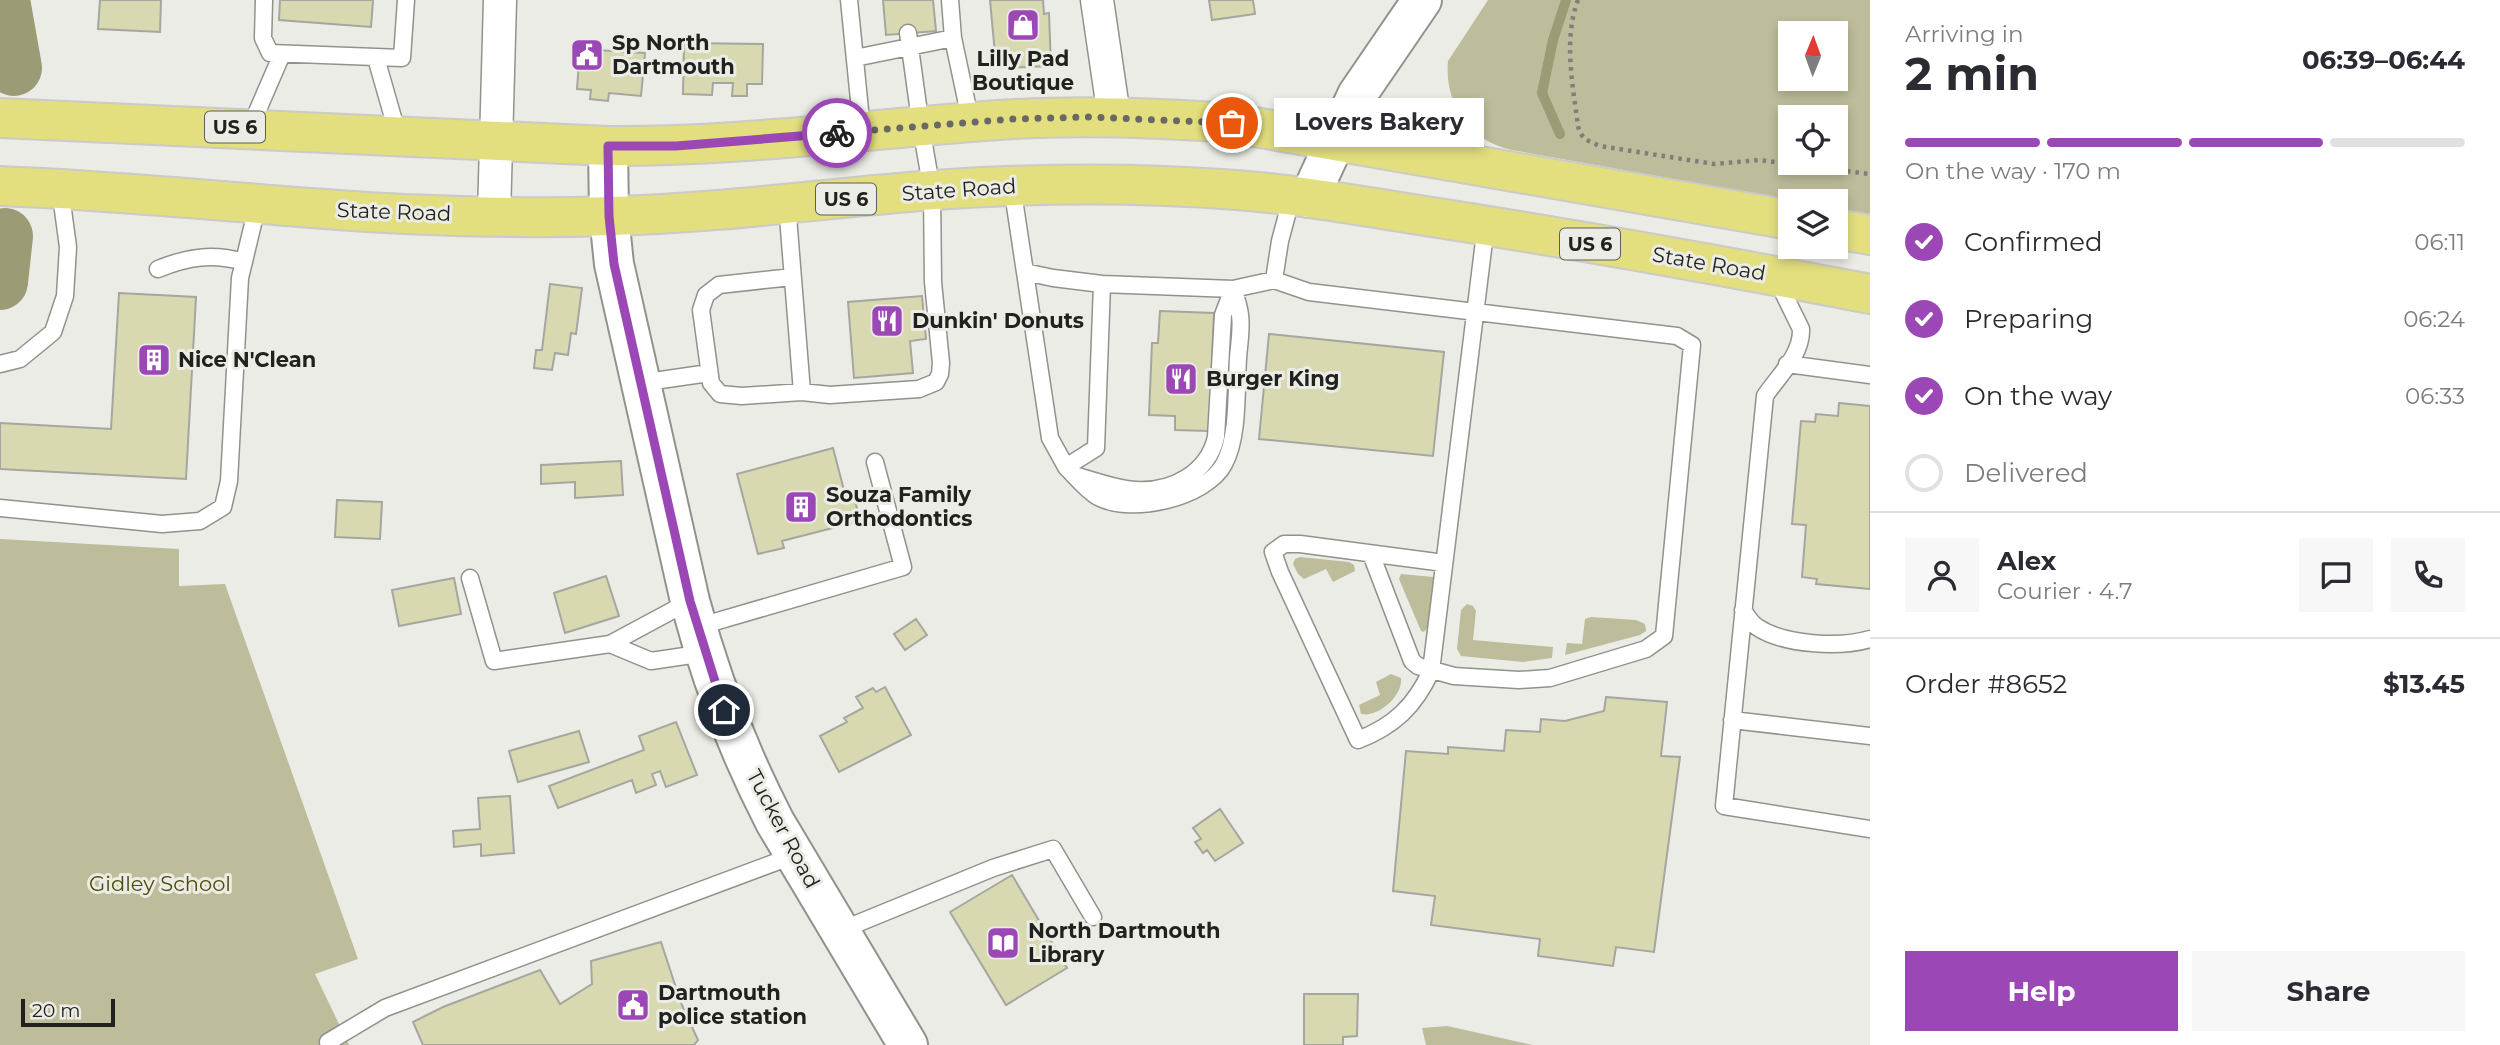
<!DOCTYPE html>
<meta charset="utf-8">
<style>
body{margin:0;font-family:Montserrat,sans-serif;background:#f7f7f7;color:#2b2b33;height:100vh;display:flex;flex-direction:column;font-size:26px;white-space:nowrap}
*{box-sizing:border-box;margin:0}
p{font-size:23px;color:#7c7c81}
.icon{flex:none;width:38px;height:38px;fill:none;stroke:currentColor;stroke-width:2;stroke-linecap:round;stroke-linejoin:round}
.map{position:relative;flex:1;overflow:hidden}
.drawer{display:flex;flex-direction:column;background:#fff;width:630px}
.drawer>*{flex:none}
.needle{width:46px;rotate:1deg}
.buttons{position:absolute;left:1778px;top:21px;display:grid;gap:14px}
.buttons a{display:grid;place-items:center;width:70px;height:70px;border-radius:0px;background:#fff;box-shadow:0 4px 10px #0003;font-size:35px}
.scale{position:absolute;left:21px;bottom:18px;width:94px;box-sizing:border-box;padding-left:7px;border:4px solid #21211e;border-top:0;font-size:19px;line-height:24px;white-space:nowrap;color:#21211e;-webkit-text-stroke:5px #ecece6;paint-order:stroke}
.pin{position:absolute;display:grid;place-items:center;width:60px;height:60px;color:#fff;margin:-30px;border:4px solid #fff;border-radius:50%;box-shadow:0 2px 7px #0007}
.courier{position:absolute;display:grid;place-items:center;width:70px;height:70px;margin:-35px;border:5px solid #9b48b6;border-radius:50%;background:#fff;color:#222;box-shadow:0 2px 9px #0007}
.bubble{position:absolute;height:49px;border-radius:0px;background:#fff;box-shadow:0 4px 10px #0003;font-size:23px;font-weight:700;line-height:49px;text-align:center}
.overview em{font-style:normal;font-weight:700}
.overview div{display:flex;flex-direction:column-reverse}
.overview{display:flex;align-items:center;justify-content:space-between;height:119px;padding:0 35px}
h1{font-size:46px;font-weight:700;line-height:52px}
.bar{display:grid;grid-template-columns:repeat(4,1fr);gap:10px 7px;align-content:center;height:84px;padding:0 35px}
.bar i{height:9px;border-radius:5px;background:#e1e1e2}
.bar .active{background:#9b48b6}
.bar p{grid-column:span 4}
.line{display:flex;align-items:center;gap:18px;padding:0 35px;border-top:2px solid #e1e1e2}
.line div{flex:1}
.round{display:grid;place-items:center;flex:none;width:74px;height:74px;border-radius:0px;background:#f7f7f7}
ol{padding:0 35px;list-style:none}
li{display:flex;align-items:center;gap:21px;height:77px}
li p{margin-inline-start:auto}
li .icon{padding:7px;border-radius:50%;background:#9b48b6;color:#fff;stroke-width:4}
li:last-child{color:#7c7c81}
li i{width:38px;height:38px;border:4px solid #e1e1e2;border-radius:50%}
.primary-button{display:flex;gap:14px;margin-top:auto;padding:14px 35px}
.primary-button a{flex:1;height:80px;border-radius:0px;background:#9b48b6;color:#fff;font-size:28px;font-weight:700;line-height:80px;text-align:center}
.primary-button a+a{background:#f7f7f7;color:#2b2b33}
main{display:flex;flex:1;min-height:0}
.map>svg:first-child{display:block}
.green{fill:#bdbc9b;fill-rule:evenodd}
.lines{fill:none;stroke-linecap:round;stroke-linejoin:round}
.stream{stroke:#9b9b75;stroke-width:10}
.river{stroke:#9b9b75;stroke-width:56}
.building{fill:#d9d9b1;stroke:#a6a6a0;stroke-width:2}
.service-casing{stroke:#92928c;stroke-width:19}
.minor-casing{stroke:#92928c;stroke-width:35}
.secondary-casing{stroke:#92928c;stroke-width:42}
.primary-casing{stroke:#cacac9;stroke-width:42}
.path{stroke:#7f7f7a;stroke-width:4.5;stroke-dasharray:3.5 5;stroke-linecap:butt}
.service{stroke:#fff;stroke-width:16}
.minor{stroke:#fff;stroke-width:32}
.secondary{stroke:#fff;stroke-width:38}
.primary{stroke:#e3df7f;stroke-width:38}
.done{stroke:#686864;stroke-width:7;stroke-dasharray:0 12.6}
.route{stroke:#9b48b6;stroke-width:9}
.labels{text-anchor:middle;stroke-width:6;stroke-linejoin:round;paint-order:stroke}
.shield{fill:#ecece6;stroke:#5e5e5a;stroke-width:2}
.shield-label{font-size:19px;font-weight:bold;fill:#21211e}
.poi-label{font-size:21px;font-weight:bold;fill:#21211e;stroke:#ecece6;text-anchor:start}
.street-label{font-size:21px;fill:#21211e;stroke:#ecece6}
.park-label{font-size:21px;fill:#4e4b07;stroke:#ecece6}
</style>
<main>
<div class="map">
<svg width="1870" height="1045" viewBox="0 0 1870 1045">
<rect width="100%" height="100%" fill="#ecece6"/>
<path class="green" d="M1488,0H1870V214L1836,208V201H1797L1512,150C1470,141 1444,104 1448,61ZM1790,33H1836V79H1790ZM1790,117H1836V163H1790Z
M0,539L179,549V586L225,584L358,959L315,974L349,1045H0Z
M1300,557L1349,562L1354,565L1355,571L1333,582L1326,569L1304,579L1298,574L1293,564L1295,559Z
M1401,574L1433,577L1434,580L1429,626L1424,632L1421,631L1399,579Z
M1467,604L1473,606L1476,611L1473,640L1553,647L1552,658L1523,662L1461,656L1457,649L1461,610Z
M1591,617L1636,620L1645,624L1646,631L1640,635L1565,655L1567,643L1582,644L1585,619Z
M1391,674L1401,678C1403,696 1378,718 1361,714L1359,705L1380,695L1376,682Z
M1447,1026L1533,1045H1426L1422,1028Z"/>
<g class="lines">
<path class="stream" d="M1560,134L1542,93L1553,40L1566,0"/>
<path class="river" d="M2,0L14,68
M0,282L5,236"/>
</g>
<path class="building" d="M100,0H161L160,32L98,29Z
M280,0H373L371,27L279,20Z
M883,0H933L936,31L886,35Z
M990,0H1043L1044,14L1049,13L1051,66L1002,68V64L996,65Z
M1209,0H1253L1255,14L1212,20Z
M684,43L763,44L762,84H747V96H732L733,83H713L712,95L683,94Z
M580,49L645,53L641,96L609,93L608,101L590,99L591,90L577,89Z
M550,284L582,288L576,334L571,333L568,355L555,353L552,370L534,368L536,350H542Z
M119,293L196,297L186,479L0,469V423L111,429Z
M922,296L926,339L910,341L913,373L854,378L848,302Z
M1160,311L1214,313L1209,431L1175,430V416L1149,415L1152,343H1158Z
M1269,334L1444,352L1433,456L1259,439Z
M1839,403L1870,406V589L1816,584L1817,579L1802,577L1806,525L1792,524L1801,421L1815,422L1816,414L1838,416Z
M833,448L845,494L853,492L860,521L782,541L784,548L758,554L737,474Z
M621,461L623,495L575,498V482L541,484V465Z
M337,500L382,502L380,539L335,537Z
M606,576L619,616L565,633L554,593Z
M454,578L461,614L399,626L392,590Z
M916,619L927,635L905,650L894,634Z
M885,687L911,735L839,772L820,736L847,722L844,718L863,708L856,697L873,688L876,692Z
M1606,697L1667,702L1661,756L1680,757L1654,952L1616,947L1613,966L1538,956L1540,939L1431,925L1435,896L1393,891L1406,751L1448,754V747L1504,751L1506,730L1540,732L1541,719L1565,721L1604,711Z
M676,722L697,775L666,787L660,771L652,774L656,785L636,793L632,780L558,808L549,786L644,750L639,736Z
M579,731L589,762L518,782L509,751Z
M510,796L514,853L481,856V844L454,847L453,831L480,829L478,798Z
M1220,809L1243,843L1215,861L1207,850L1203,853L1195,842L1201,839L1193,828Z
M1012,875L1067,968L1006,1005L950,912Z
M661,942L681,1003L698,1040L694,1045H423L413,1022L443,1007L540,970L560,1004L592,984L591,961Z
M1304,994H1358L1357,1036L1343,1037V1045H1304Z"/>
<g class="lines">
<defs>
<path id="service" d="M264,0L263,38L270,53L402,58L406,0
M849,0L862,130
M950,0L953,38L971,123
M376,58L398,135
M855,58L953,38
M250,128L282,54
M1012,186L1050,438L1066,467L1096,448L1102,284
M787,204L802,392L742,396L720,394L711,383L701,310L706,295L719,285L792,277
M158,269C188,257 212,253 244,262
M1025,272L1053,278L1102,284L1233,289L1274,280L1309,292L1677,336L1692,345L1664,636L1646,649L1550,678L1519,680L1454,676L1418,666L1412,661L1371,554
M1776,278L1801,329C1802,355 1779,375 1765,396L1724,806L1870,829
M1274,280L1280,241L1292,196
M0,364L20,359L53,332L65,296L68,247L60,188
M1787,364L1870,375
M640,383L709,373
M802,392L830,395L919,389L936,382L940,374L941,363L933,282L932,191L921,127L908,33
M1066,467C1076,477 1086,490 1098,497C1131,515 1206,498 1224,464C1239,437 1236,389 1238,358C1239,344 1242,328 1240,315C1239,306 1236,297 1233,289
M1077,476C1096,481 1116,489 1136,490C1172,492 1208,473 1216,437L1223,315L1233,289
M0,508L162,524L200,521L223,507L229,481L240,278L258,203
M1444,563L1300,544H1284L1273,552L1280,572L1358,740C1394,726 1415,706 1431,671L1486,225
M470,578L494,661L610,644
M690,601L610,644L651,661L705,653
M1743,610C1747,616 1751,623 1757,627C1784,645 1840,648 1870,639
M697,627L903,567L875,462
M1732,720L1870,736
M839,931L993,868L1053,849L1093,917
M329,1045L328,1042L385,1008L795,855"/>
<path id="minor" d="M1097,0L1114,116
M494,216L500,0"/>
<path id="secondary" d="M608,146L609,216L614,264L690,601C710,678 739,752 775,822L908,1045
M1309,198L1357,95L1422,0"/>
<path id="primary" d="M0,118L608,146C744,147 880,127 1015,119C1088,115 1160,118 1232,123L1790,220
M0,186C104,190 207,200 311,208C410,216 515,219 613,216C721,213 827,198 934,190C1034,183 1135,182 1236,190C1302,195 1367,207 1432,217C1579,240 1725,266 1870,294
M1836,229L1870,235"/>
</defs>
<use href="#service" class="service-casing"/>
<use href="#minor" class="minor-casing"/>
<use href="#secondary" class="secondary-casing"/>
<use href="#primary" class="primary-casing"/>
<path class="path" d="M1578,0C1563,39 1573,86 1578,126C1581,139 1588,141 1600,146L1714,164L1759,160L1870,174"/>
<use href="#service" class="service"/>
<use href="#minor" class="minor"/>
<use href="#secondary" class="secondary"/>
<use href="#primary" class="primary"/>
</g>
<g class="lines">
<path class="done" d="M837,133L1014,119L1087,117L1232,123"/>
<path class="route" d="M724,710L690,601L614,264L609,216L608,146H676L837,133"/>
</g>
<defs>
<symbol id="shop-square" viewBox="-11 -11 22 22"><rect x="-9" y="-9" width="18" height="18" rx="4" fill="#9b48b6" stroke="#ecece6"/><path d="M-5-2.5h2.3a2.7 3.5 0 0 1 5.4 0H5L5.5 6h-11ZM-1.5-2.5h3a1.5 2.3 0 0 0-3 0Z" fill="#fff"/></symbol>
<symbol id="civic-square" viewBox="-11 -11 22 22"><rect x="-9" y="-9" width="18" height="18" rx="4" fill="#9b48b6" stroke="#ecece6"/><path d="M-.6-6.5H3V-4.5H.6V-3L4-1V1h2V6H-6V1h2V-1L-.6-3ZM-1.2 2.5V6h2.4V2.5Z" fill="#fff"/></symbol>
<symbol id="restaurant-square" viewBox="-11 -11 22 22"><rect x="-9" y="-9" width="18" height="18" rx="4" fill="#9b48b6" stroke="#ecece6"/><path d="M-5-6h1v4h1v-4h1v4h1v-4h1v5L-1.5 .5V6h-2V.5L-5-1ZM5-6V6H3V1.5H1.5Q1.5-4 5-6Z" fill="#fff"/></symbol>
<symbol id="building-square" viewBox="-11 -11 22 22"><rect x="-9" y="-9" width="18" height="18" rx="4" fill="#9b48b6" stroke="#ecece6"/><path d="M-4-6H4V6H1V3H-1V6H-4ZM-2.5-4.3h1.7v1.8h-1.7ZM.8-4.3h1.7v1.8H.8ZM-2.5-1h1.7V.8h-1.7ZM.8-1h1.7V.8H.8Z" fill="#fff"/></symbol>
<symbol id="library-square" viewBox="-11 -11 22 22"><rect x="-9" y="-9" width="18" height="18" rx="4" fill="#9b48b6" stroke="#ecece6"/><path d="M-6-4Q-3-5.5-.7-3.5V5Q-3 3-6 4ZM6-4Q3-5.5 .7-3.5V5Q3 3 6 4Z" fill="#fff"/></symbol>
</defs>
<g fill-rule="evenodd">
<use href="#shop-square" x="1004" y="6" width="38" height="38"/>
<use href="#civic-square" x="568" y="36" width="38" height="38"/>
<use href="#restaurant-square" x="868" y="302" width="38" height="38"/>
<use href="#building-square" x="135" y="341" width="38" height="38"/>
<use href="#restaurant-square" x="1162" y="360" width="38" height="38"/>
<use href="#building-square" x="782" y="488" width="38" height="38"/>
<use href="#library-square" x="984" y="924" width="38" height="38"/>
<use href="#civic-square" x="614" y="986" width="38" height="38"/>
</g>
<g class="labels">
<g class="shield">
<rect x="205" y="111.5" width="60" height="31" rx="5"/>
<rect x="816" y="183.5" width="60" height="31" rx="5"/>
<rect x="1560" y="228.5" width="60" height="31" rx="5"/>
</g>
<g class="shield-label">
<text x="235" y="134">US 6</text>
<text x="846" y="206">US 6</text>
<text x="1590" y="251">US 6</text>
</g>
<g class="poi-label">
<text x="612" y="50">Sp North<tspan x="612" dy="24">Dartmouth</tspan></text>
<text x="1023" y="66" text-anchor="middle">Lilly Pad<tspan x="1023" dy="24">Boutique</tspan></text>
<text x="912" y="328">Dunkin' Donuts</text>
<text x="178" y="367">Nice N'Clean</text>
<text x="1206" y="386">Burger King</text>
<text x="826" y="502">Souza Family<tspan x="826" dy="24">Orthodontics</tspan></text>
<text x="1028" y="938">North Dartmouth<tspan x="1028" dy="24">Library</tspan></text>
<text x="658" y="1000">Dartmouth<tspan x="658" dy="24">police station</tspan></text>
</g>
<g class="street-label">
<text transform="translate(959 190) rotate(-4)" y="7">State Road</text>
<text transform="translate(394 212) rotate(2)" y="7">State Road</text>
<text transform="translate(1709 264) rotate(10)" y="7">State Road</text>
<text transform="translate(783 829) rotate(62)" y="7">Tucker Road</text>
</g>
<g class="park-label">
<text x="160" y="891">Gidley School</text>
</g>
</g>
</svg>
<div class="buttons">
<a><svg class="needle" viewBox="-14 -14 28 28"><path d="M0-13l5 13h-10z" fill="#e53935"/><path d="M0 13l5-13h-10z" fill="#7c7c81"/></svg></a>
<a><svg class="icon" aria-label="locate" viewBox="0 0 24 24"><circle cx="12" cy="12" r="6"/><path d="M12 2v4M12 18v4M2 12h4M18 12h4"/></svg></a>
<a><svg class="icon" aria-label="layers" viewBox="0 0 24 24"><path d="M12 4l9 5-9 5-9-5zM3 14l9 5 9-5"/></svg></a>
</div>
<div class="scale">20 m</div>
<div class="pin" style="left:1232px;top:123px;background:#ea580c"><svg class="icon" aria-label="bag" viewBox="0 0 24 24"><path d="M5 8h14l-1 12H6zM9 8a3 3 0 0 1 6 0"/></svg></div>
<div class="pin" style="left:724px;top:710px;background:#1f2937"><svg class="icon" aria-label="home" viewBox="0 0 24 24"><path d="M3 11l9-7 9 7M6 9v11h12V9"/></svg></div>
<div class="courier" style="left:837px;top:133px"><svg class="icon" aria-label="bike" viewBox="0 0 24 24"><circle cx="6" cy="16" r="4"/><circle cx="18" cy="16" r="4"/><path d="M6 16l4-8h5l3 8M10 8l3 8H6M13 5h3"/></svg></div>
<div class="bubble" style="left:1274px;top:98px;width:210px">Lovers Bakery</div>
</div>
<section class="drawer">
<div class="overview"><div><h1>2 min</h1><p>Arriving in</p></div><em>06:39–06:44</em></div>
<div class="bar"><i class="active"></i><i class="active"></i><i class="active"></i><i></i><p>On the way · 170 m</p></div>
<ol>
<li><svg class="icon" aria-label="check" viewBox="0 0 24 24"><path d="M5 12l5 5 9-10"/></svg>Confirmed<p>06:11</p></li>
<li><svg class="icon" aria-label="check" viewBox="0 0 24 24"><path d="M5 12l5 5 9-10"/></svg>Preparing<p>06:24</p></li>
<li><svg class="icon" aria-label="check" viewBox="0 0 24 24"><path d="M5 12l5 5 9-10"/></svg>On the way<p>06:33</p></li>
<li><i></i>Delivered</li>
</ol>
<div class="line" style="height:126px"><a class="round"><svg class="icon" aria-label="person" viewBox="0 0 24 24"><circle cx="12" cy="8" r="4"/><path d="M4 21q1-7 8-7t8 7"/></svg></a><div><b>Alex</b><p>Courier · 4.7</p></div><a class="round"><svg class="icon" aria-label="chat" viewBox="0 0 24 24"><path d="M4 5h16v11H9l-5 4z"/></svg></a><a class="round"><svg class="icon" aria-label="phone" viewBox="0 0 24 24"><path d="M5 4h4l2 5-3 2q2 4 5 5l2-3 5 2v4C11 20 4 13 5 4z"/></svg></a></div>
<div class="line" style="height:91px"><div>Order #8652</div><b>$13.45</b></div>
<div class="primary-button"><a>Help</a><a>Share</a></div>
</section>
</main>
